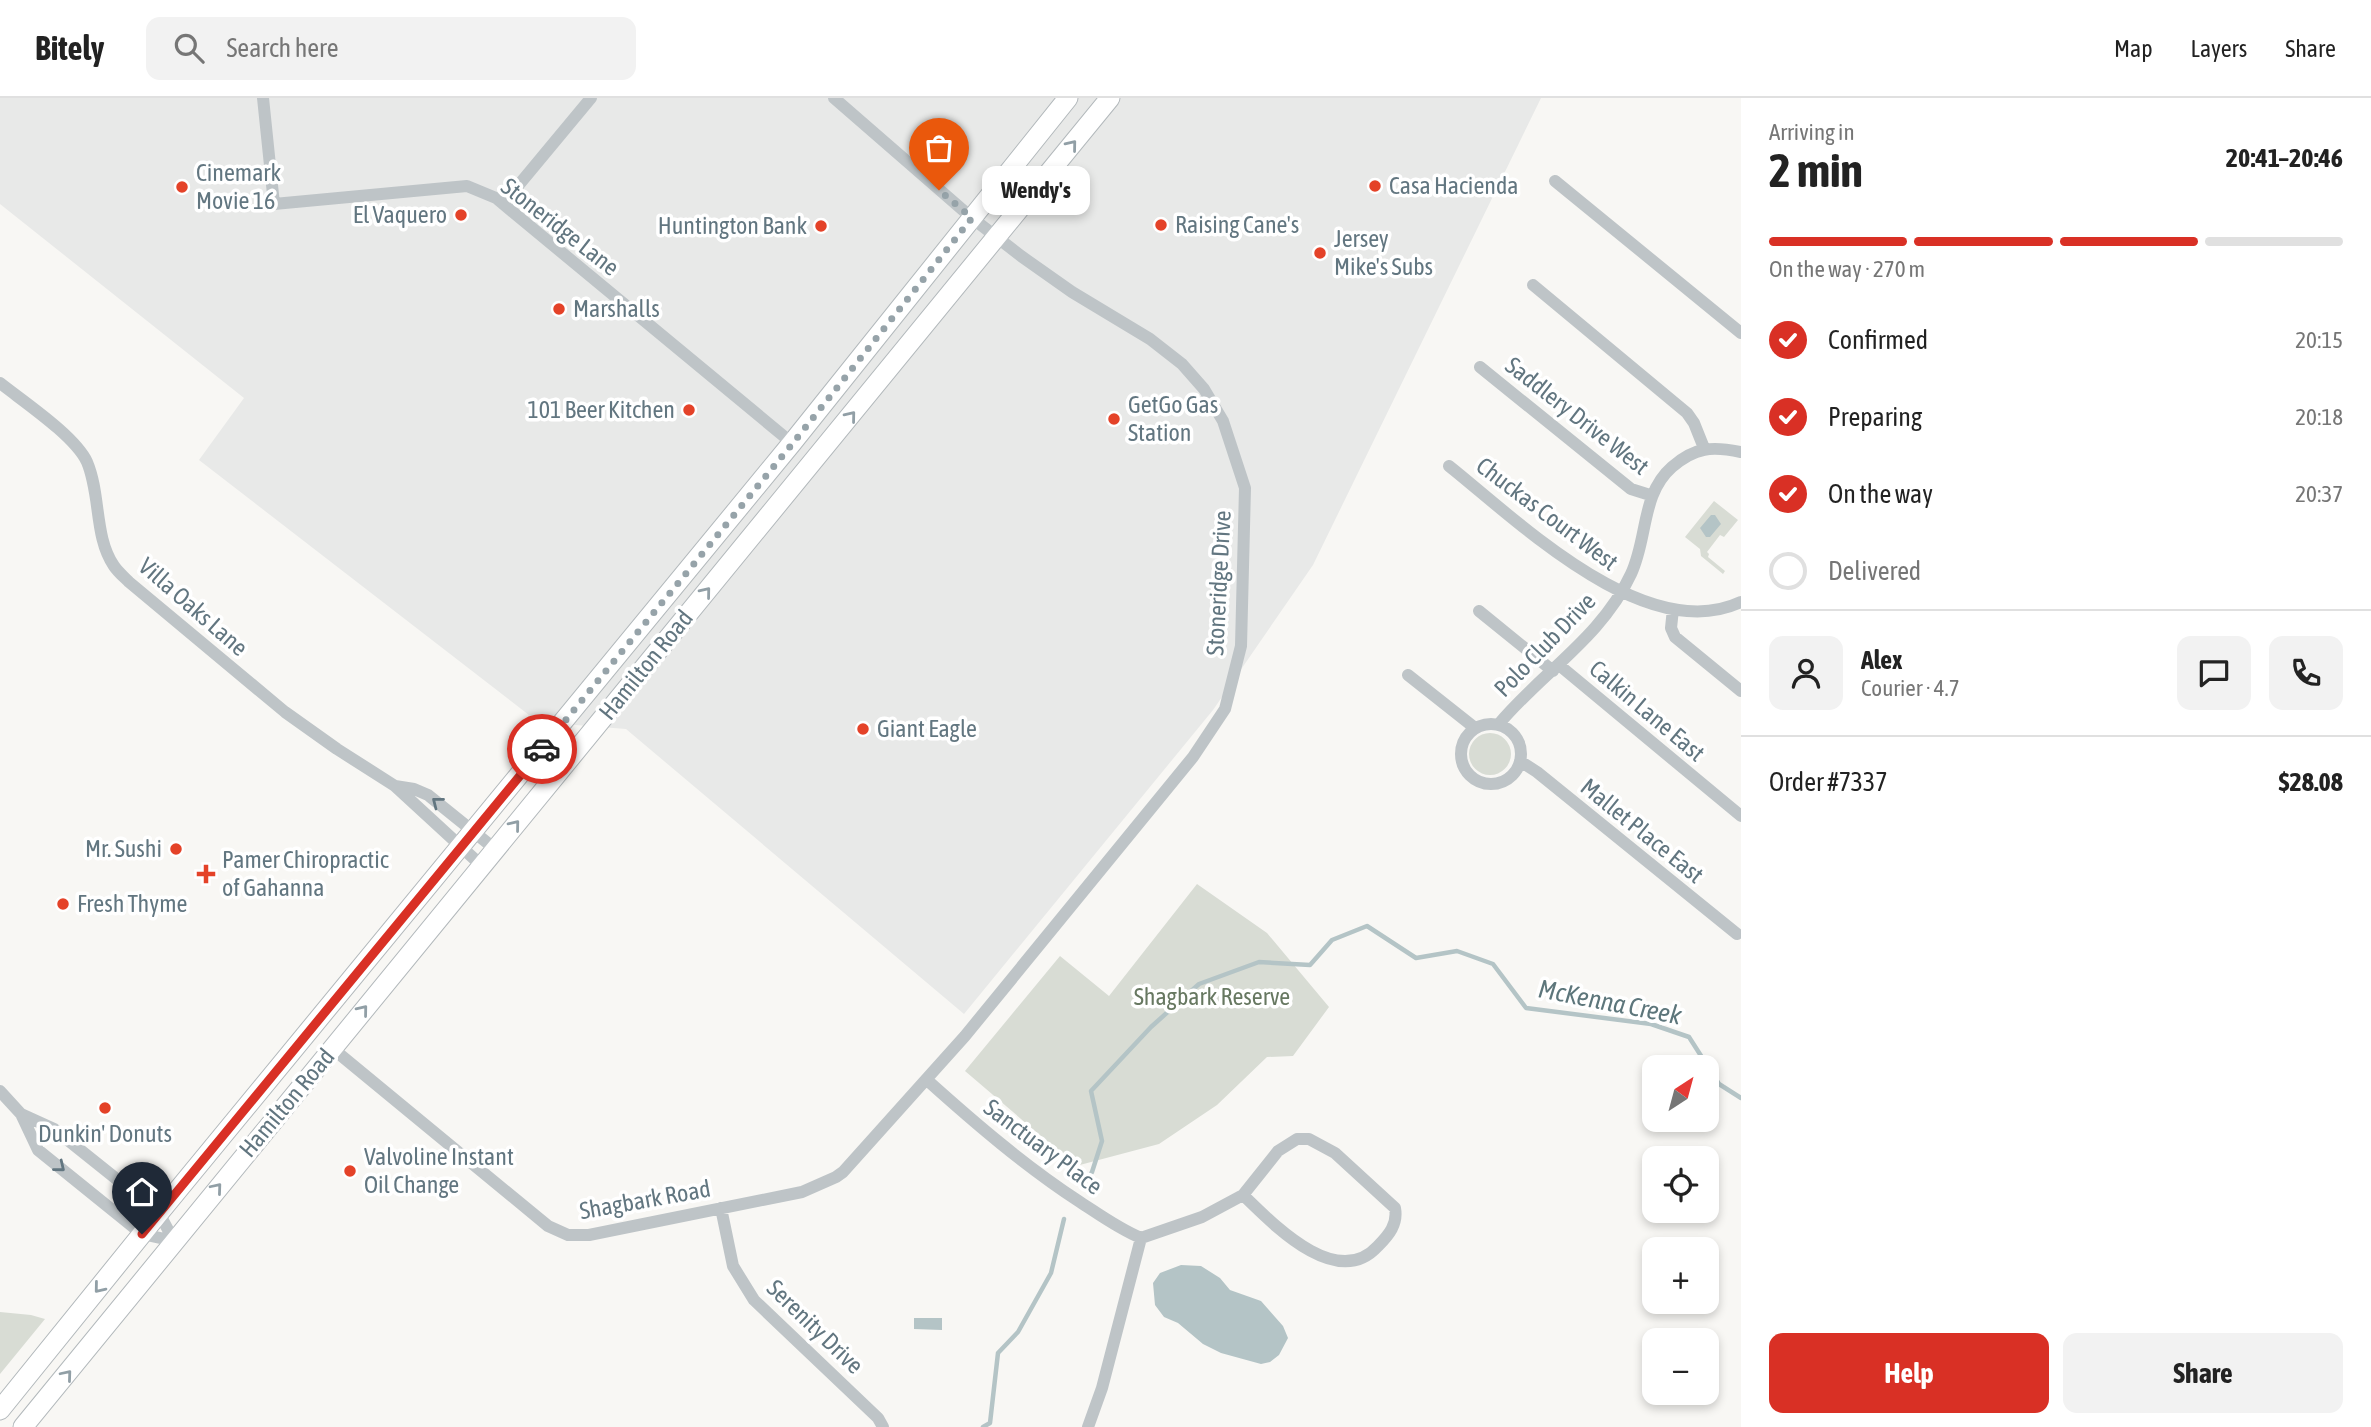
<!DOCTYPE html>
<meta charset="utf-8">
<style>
body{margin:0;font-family:"Asap Condensed",sans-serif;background:#f2f2f2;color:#222;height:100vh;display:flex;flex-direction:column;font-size:26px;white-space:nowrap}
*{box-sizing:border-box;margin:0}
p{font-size:23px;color:#767676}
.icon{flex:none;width:38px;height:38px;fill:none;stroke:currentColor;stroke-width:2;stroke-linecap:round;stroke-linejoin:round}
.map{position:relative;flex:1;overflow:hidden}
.sheet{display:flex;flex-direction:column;background:#fff;width:630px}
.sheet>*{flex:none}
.needle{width:46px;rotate:36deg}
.controls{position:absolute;left:1642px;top:957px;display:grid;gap:14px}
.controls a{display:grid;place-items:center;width:77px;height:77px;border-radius:14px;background:#fff;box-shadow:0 4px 10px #0003;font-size:35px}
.pin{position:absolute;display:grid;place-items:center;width:60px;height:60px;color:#fff;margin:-72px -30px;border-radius:50% 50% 50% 0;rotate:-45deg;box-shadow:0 0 7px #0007}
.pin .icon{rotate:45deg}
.courier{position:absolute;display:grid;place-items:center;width:70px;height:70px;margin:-35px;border:5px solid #d93025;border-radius:50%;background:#fff;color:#222;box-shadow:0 2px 9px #0007}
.bubble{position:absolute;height:49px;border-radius:14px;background:#fff;box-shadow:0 4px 10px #0003;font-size:23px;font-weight:700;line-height:49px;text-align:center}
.summary em{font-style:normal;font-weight:700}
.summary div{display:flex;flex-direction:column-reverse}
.summary{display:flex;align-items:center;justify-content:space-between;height:119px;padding:0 28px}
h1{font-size:46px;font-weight:700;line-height:52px}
.bar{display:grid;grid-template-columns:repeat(4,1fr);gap:10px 7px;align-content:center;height:84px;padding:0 28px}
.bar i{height:9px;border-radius:5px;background:#e0e0e0}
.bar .selected{background:#d93025}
.bar p{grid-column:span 4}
.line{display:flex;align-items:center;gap:18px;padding:0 28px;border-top:2px solid #e0e0e0}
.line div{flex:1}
.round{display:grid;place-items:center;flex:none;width:74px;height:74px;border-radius:14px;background:#f2f2f2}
ol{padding:0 28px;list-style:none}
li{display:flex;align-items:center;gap:21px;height:77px}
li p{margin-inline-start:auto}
li .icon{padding:7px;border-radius:50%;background:#d93025;color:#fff;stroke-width:4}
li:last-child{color:#767676}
li i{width:38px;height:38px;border:4px solid #e0e0e0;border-radius:50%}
.action{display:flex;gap:14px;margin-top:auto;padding:14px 28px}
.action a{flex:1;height:80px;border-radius:14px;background:#d93025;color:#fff;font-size:28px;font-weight:700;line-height:80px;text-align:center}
.action a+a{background:#f2f2f2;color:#222}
header{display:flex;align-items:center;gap:42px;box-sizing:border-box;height:98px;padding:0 35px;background:#fff;border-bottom:2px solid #e0e0e0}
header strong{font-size:33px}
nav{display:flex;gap:38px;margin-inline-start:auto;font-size:24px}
.search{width:490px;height:63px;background:#f2f2f2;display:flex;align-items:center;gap:18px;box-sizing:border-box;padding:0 24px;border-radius:14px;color:#767676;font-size:26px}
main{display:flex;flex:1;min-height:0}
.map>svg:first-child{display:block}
.built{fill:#e8e9e8}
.green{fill:#d8dcd4}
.water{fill:#b4c4c6}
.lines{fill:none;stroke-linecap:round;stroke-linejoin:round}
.stream{stroke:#b4c4c6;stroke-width:4.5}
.primary-casing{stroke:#b2b8bb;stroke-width:21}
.street{stroke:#bec4c7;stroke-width:12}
.primary{stroke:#fff;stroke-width:19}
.oneway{stroke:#919fa6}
.oneway2{stroke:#627680}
.done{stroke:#96a3a9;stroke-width:7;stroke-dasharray:0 12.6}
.route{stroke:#d93025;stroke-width:9}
.poi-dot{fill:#e44228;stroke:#fff;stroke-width:2.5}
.labels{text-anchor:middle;stroke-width:7;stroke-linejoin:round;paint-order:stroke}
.poi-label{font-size:24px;fill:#627680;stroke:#fff;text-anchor:start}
.street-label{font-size:24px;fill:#627680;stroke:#fff}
.park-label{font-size:24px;fill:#677861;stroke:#fff}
.water-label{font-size:26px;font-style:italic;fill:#5d767b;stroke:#fff}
</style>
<header>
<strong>Bitely</strong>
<div class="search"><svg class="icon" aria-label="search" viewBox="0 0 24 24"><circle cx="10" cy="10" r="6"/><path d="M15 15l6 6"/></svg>Search here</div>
<nav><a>Map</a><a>Layers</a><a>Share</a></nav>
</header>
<main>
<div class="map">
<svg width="1741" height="1329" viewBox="0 0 1741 1329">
<rect width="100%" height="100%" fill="#f8f7f4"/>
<path class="built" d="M0,0H1541L1313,467L1213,612L964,916L626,631L538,624L199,362L244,300L0,106Z"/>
<path class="green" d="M1714,403L1738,422L1724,439L1720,437L1707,454L1709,456L1708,459L1725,473L1723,476L1701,458L1700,451L1685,439Z
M1469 656a21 21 0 1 1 42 0a21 21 0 1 1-42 0Z
M1197,786L1267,835L1329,909L1293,958L1267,959L1217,1007L1159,1046L1076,1068L965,973L1060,858L1109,898Z
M0,1214L31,1217L45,1221L0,1276Z"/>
<path class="water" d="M1711,417H1715L1721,426L1710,439H1706L1700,430Z
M1181,1167L1201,1168L1220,1180L1230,1192L1261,1203L1283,1228L1288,1240L1279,1257L1270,1264L1261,1266L1221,1255L1203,1246L1178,1225L1164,1219L1155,1207L1153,1185L1160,1175Z
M914,1220H942V1232L914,1231Z"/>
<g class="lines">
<path class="stream" d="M1084,1087L1092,1074L1102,1043L1091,993L1151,929L1199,886L1259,864L1310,867L1332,842L1367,828L1416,860L1457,853L1493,866L1526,910L1651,926L1689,939L1719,986L1741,1000
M983,1329L990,1325L998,1255L1018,1234L1051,1175L1064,1121"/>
<defs>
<path id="primary" d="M0,1312L159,1115L792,345L1068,0
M23,1329L1110,0"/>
</defs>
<use href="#primary" class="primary-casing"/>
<path class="street" d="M263,0L274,106L467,88L496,100L792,345
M1555,83L1741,235
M503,106L591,0
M1533,187L1687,315L1694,325L1704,350
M1480,269L1631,391L1650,397
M0,285C24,304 75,338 87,364C101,397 94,439 114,468C118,474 124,479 129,484L285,614L337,651L395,688L482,768
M1449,368C1518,423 1646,549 1741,504
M1673,511L1671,530L1675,539L1741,593
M1479,513L1553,573
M1559,567L1741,718
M1408,577L1475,630
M1461 656a30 30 0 1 1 60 0a30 30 0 1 1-60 0Z
M1498,627C1541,575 1602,539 1631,476C1648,440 1641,396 1672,369C1695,349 1712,348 1741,354
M1520,663L1537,674L1737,836
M395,688L414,691L428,697L495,751
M332,950L548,1128L568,1137H589L802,1094L836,1079L843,1074L965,938L1193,659L1225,611L1241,548L1245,390L1223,323L1204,291L1182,266L1150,241L1072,194L1021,158L972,120L834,0
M927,982C976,1026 1025,1068 1080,1104C1100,1117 1119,1131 1141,1140L1202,1119L1243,1097L1278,1053L1297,1041H1309L1335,1055L1395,1110C1398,1126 1389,1137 1378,1148C1337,1193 1274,1127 1243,1097
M0,993L21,1016L38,1052L142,1136L174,1143
M21,1016L54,1031L159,1115L174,1143
M721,1110L733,1168L754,1202L878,1320L883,1329
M1088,1329L1102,1290L1141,1140"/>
<use href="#primary" class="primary"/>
</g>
<defs><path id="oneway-chevron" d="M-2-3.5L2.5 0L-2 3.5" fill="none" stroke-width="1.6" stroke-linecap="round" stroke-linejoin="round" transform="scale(1.75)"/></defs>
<g class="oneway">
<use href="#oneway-chevron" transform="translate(1072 47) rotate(-51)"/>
<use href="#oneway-chevron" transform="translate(851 318) rotate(-51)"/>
<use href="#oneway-chevron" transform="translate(706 494) rotate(-51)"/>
<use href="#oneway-chevron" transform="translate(515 727) rotate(-51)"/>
<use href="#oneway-chevron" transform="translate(363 912) rotate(-51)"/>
<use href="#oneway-chevron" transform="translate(217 1090) rotate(-50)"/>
<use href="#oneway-chevron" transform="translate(99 1190) rotate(129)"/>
<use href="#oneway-chevron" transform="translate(67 1277) rotate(-50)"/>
</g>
<g class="oneway2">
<use href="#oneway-chevron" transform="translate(437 704) rotate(-142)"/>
<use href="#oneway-chevron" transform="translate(60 1069) rotate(39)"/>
</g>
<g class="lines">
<path class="done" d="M542,651L793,345L972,120L939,92"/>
<path class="route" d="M142,1136L542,651"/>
</g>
<g class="poi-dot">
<circle cx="1375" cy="88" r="7"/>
<circle cx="182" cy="89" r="7"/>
<circle cx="461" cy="117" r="7"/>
<circle cx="1161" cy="127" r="7"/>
<circle cx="821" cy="128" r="7"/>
<circle cx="1320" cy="155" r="7"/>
<circle cx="559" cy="211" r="7"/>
<circle cx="689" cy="312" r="7"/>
<circle cx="1114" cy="321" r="7"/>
<circle cx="863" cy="631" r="7"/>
<circle cx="176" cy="751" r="7"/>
<path d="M202.5 765.5h7v7h7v7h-7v7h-7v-7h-7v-7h7z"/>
<circle cx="63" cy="806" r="7"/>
<circle cx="105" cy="1010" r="7"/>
<circle cx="350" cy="1073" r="7"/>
</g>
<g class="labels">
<g class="poi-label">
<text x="196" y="83">Cinemark<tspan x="196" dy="28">Movie 16</tspan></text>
<text x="1389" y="96">Casa Hacienda</text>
<text x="447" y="125" text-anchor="end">El Vaquero</text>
<text x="1175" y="135">Raising Cane's</text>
<text x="807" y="136" text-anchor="end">Huntington Bank</text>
<text x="1334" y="149">Jersey<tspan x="1334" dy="28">Mike's Subs</tspan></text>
<text x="573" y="219">Marshalls</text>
<text x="1128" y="315">GetGo Gas<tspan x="1128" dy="28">Station</tspan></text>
<text x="675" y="320" text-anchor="end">101 Beer Kitchen</text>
<text x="877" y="639">Giant Eagle</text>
<text x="162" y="759" text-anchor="end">Mr. Sushi</text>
<text x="222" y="770">Pamer Chiropractic<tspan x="222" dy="28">of Gahanna</tspan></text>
<text x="77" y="814">Fresh Thyme</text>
<text x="105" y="1044" text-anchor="middle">Dunkin' Donuts</text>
<text x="364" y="1067">Valvoline Instant<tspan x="364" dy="28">Oil Change</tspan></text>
</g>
<g class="street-label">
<text transform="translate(560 129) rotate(38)" y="8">Stoneridge Lane</text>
<text transform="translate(1577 318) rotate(38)" y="8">Saddlery Drive West</text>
<text transform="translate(1547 416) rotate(37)" y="8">Chuckas Court West</text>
<text transform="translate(1219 485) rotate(-87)" y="8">Stoneridge Drive</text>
<text transform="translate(193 509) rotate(41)" y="8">Villa Oaks Lane</text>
<text transform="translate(1545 547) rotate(-46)" y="8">Polo Club Drive</text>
<text transform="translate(646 567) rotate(-51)" y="8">Hamilton Road</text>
<text transform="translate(1647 613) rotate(40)" y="8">Calkin Lane East</text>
<text transform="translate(1642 733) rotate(39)" y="8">Mallet Place East</text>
<text transform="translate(287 1005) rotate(-50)" y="8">Hamilton Road</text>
<text transform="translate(1043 1049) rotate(37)" y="8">Sanctuary Place</text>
<text transform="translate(645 1102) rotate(-10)" y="8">Shagbark Road</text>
<text transform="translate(815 1229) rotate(44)" y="8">Serenity Drive</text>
</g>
<g class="park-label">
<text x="1212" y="907">Shagbark Reserve</text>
</g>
<g class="water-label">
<text transform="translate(1610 904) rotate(11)" y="9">McKenna Creek</text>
</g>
</g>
</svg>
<div class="controls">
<a><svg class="needle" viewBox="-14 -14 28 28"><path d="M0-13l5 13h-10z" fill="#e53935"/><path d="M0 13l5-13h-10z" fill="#767676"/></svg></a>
<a><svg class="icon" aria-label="locate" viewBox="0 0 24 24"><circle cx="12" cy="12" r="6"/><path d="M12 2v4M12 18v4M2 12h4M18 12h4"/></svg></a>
<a>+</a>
<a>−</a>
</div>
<div class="pin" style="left:939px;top:92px;background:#ea580c"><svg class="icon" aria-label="bag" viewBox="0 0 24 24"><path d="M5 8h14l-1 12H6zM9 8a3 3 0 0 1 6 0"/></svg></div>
<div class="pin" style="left:142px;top:1136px;background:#1f2937"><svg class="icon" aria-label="home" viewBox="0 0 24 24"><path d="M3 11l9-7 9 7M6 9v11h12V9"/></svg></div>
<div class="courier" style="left:542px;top:651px"><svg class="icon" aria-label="car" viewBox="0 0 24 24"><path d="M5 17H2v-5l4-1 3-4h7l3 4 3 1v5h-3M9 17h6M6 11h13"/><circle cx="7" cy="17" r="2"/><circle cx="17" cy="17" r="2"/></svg></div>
<div class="bubble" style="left:982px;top:68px;width:108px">Wendy's</div>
</div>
<section class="sheet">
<div class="summary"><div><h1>2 min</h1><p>Arriving in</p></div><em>20:41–20:46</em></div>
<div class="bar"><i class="selected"></i><i class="selected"></i><i class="selected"></i><i></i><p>On the way · 270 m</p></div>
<ol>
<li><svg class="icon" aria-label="check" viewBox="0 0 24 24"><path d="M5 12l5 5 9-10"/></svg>Confirmed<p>20:15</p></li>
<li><svg class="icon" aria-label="check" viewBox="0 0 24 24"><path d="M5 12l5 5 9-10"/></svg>Preparing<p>20:18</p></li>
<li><svg class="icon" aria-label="check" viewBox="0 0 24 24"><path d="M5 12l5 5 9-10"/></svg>On the way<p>20:37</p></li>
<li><i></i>Delivered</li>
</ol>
<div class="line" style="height:126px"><a class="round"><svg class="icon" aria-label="person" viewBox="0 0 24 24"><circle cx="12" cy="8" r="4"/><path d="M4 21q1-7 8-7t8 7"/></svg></a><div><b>Alex</b><p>Courier · 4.7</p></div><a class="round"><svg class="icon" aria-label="chat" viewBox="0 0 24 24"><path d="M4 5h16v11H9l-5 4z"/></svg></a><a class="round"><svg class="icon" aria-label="phone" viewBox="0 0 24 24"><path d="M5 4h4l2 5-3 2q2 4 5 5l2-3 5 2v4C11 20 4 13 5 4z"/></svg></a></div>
<div class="line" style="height:91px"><div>Order #7337</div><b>$28.08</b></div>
<div class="action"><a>Help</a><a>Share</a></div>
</section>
</main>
